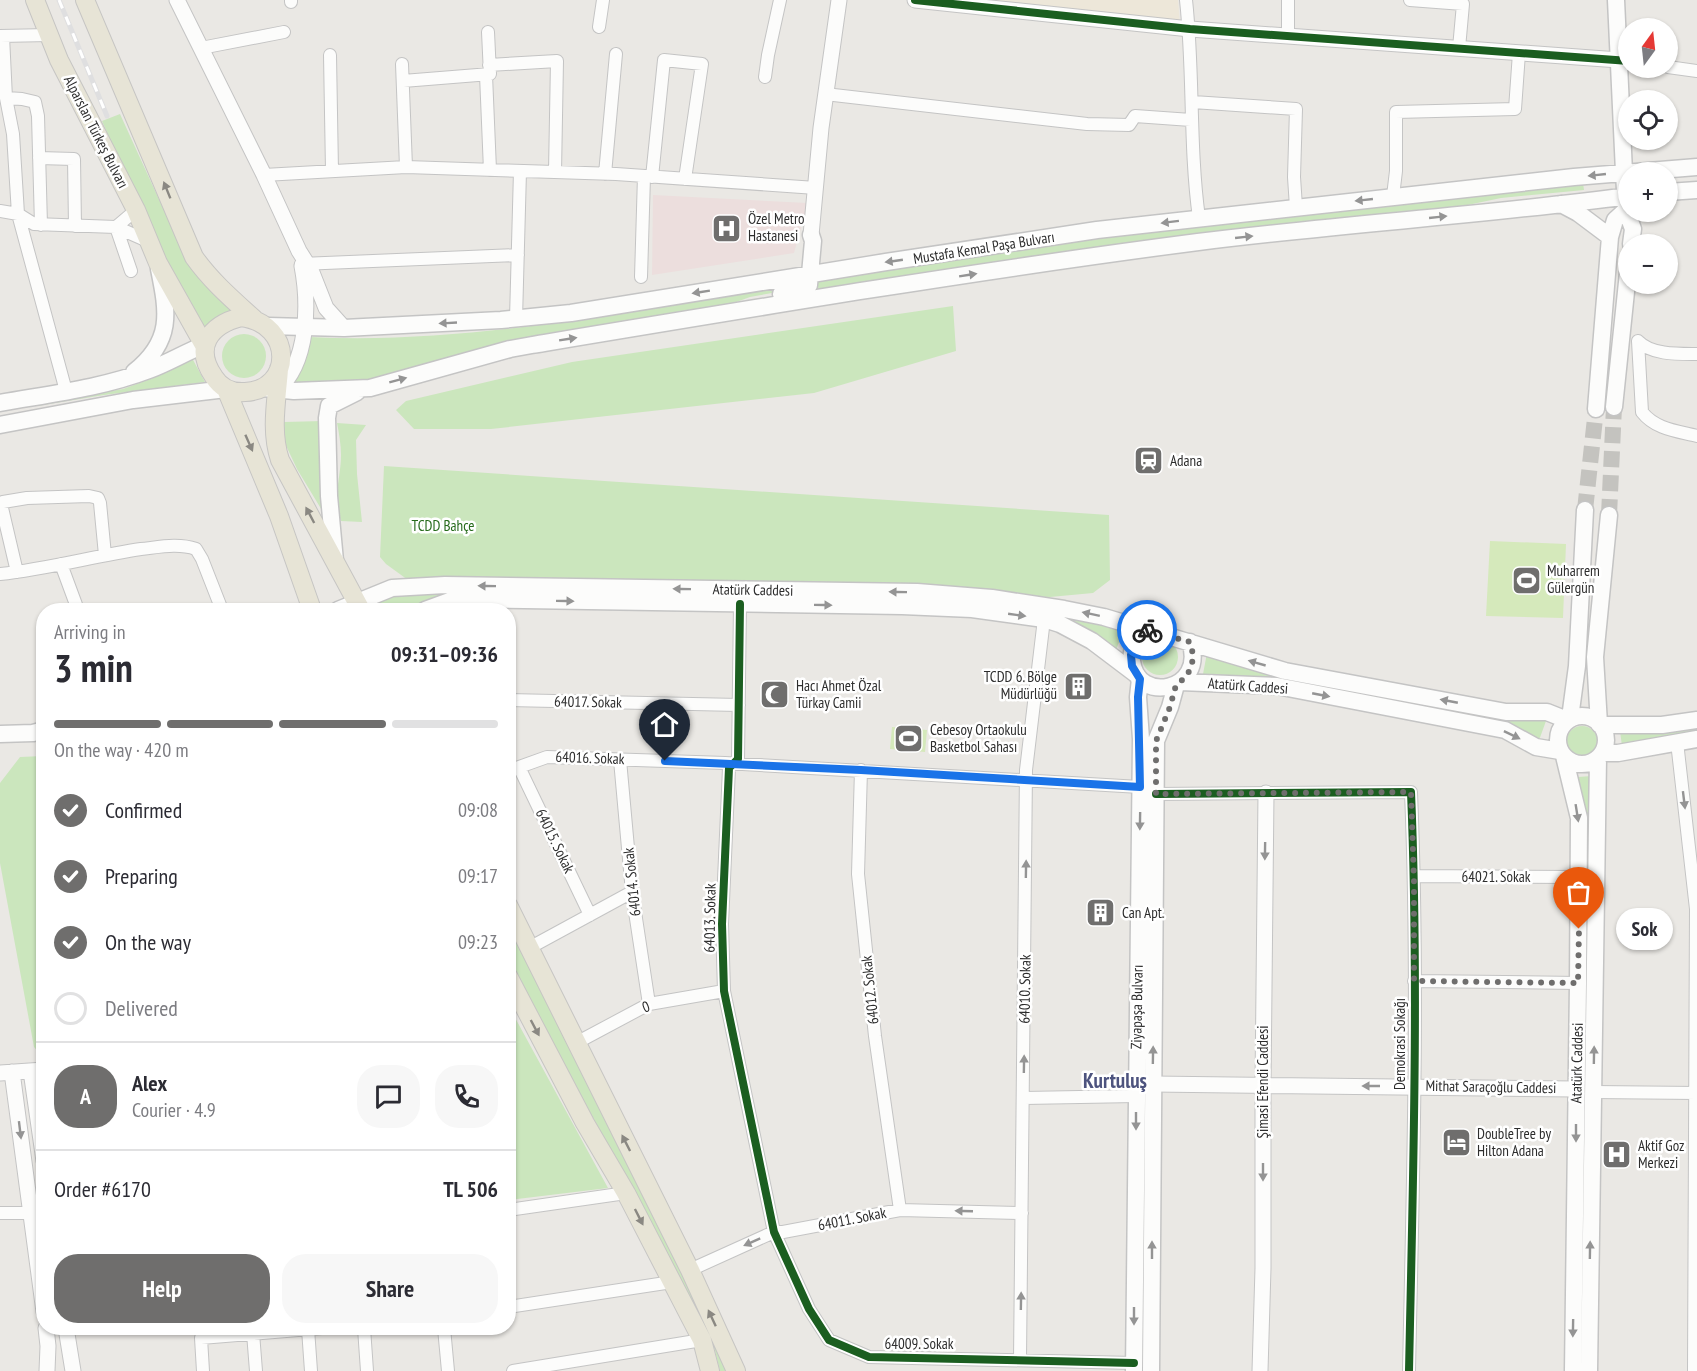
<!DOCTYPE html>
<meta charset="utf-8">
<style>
body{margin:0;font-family:"PT Sans Narrow",sans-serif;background:#f7f7f7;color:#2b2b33;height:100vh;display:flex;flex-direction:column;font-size:22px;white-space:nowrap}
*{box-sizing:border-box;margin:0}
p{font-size:20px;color:#7c7c81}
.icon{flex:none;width:33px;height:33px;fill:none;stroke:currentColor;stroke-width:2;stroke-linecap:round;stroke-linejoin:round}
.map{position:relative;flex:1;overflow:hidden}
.drawer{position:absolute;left:36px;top:603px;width:480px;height:732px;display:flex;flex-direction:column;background:#fff;border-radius:24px;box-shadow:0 2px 4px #0004}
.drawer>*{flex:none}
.needle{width:39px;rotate:15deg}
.controls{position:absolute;left:1618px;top:18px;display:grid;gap:12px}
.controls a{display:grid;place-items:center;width:60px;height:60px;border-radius:50%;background:#fff;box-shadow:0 2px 4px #0004;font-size:30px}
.pin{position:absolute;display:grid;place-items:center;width:51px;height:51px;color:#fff;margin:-62px -26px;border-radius:50% 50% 50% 0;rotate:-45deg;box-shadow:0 0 6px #0007}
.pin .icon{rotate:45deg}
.courier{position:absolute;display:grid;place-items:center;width:60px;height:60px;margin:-30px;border:4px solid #1a73e8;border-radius:50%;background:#fff;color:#222;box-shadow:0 2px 8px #0007}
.bubble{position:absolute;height:42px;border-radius:21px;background:#fff;box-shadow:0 2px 4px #0004;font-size:20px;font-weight:700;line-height:42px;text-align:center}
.summary em{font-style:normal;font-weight:700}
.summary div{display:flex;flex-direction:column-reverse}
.summary{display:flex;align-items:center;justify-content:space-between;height:102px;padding:0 18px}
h1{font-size:39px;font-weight:700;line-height:45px}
.bar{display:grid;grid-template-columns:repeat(4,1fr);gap:9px 6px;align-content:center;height:72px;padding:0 18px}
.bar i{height:8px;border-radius:4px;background:#e1e1e2}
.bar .active{background:#6f6e6d}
.bar p{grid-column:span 4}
.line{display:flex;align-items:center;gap:15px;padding:0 18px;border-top:2px solid #e1e1e2}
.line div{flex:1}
.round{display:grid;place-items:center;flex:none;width:63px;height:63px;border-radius:24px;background:#f7f7f7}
ol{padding:0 18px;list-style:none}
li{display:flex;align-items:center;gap:18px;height:66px}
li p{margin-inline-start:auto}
li .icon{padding:6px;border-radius:50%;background:#6f6e6d;color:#fff;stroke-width:4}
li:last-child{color:#7c7c81}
li i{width:33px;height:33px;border:3px solid #e1e1e2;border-radius:50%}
.action{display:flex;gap:12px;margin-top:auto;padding:12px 18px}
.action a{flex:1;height:69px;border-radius:24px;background:#6f6e6d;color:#fff;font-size:24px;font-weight:700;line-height:69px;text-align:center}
.action a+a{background:#f7f7f7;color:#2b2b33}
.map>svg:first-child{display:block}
.education{fill:#ede7d9}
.medical{fill:#ecdedd}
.green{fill:#cbe6bd}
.pitch{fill:#d5e9bb}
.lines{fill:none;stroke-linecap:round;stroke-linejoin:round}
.secondary-tunnel{stroke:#c4c3bf;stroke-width:16;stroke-dasharray:16 8;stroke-linecap:butt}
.minor-casing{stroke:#c4c4c4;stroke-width:14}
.tertiary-casing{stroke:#c4c4c4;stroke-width:17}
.secondary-casing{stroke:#c4c4c4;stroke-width:19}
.primary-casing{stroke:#c6c5c3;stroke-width:20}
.minor{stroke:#fcfcfb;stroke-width:12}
.tertiary{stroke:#fcfcfb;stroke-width:15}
.secondary{stroke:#fcfcfb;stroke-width:16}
.primary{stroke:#e7e4d6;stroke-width:18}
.rail-casing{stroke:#dfdfe0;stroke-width:5}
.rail{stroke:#fff;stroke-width:3;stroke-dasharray:9;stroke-linecap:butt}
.cycleway-casing{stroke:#fff;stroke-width:11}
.cycleway{stroke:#1b5e20;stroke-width:8}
.oneway{fill:#949494}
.oneway2{fill:#8a8882}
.done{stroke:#6f6e6d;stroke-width:6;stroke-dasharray:0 10.8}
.route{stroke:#1a73e8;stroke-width:8}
.labels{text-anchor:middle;stroke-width:5;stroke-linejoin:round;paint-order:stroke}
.street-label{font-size:15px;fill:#2d2d2d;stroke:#fff}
.poi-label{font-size:15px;fill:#2d2d2d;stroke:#fff;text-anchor:start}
.park-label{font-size:15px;fill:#276b1c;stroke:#fff}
.district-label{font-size:21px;font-weight:bold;fill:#4d537e;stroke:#fff}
</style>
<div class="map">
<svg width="1697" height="1371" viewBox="0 0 1697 1371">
<rect width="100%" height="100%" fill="#eae8e4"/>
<path class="education" d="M971,0H1178L1180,26Z"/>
<path class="medical" d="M653,195L808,203L794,253L652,275Z"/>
<path class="green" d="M120,114L189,265L215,296L233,312L200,332L144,218L102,121Z
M1583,183L1584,190L1501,198L1458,207L818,290L816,281L1090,239L1196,225Z
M794,284L795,289L750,297L728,305L365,380L293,383L309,337C471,345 634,310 794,284Z
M953,306L956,351L814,393L491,429H414L396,410L406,401L572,362Z
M222 356a22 22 0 1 1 44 0a22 22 0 1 1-44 0Z
M192,358L205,382L104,395L37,406L36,404L123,389L153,378Z
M323,421L326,517L297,469L281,435L284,422Z
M337,423L366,425L356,440L357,474L362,522L341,521C332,499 341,477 341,455C341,445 339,433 337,423Z
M384,466L1109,515L1110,580L1093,593L1050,597L408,580L386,564L380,557Z
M446,591L1007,605L1124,629L1116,650L1064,618L446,595L416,610H374L369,603L404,593Z
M1142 657a18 18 0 1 1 36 0a18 18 0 1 1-36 0Z
M1207,653L1506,720L1546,721L1538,743L1276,680L1203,674Z
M1566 742a16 16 0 1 1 32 0a16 16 0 1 1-32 0Z
M1697,727V732L1622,746L1620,731Z
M43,756H44L43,1057L34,1047L0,863V783L20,757Z
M1592,776L1580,1371L1586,817L1578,777Z
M509,926L658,1218L729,1371H720L714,1347L651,1223L532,1007L509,958Z
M513,1014L608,1188L509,1200L508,1015Z"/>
<path class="pitch" d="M1490,541L1566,544L1563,618L1486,616Z
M892,727L927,730L925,752L890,749Z"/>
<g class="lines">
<path class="secondary-tunnel" d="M1585,510L1596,409
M1609,515L1614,407"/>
<defs>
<path id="minor" d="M291,0V2
M1186,0C1194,73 1189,145 1199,218
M1410,0L1463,4L1459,48
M599,27L603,0
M0,36L49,35
M3,36L6,98L13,134L18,214L34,224L116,227L136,210
M1288,37V0
M201,48L284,32
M330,55L332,171
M402,64L406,167
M489,65L557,61L555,172
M1668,67L1697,71
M486,75L490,170
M765,77L768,55L780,0
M403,81L490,74L488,32
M825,94L1087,124L1129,125L1135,116L1191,120
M6,98L22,99L35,102L38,116L41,225
M1193,102L1296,109L1294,177L1296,207
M39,158L74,159L75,226
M605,174L616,54
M264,175L406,167L616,174L816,188
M652,177L664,60L702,64L685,179
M1393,196L1396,171V112L1515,109L1519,53
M0,211L18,214L66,391
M116,227L131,271
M116,227L150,242
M301,264L518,255
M641,277L644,176
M516,319L520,171
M1638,341L1642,412C1655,429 1677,431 1697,436
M1638,341C1651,355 1679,354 1697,354
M61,564L78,610
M17,572L2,508L3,502L27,498L89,496L98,498L100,503L105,555
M0,574C48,569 94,556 141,549C160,547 178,543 196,549L202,559L222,610
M740,604L738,759L729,768L722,924L724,991L774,1232L809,1309L829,1340L869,1357L1134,1363
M508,700L739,705
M1677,742L1696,909L1694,1371
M620,760L632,892L649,1004
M519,767L590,915
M861,770L858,874L875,1036L900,1210
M508,771L547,757L725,763L1140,787
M1156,794L1411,792C1419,985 1413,1178 1409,1371
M1414,876L1578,877
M529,948L632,892
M1414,981L1578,983
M576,1043L649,1004L724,991
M1593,1092L1697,1093
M1024,1098L1136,1096
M508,1210L626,1193
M0,1213H31
M690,1270L774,1232H783L900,1210L1022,1213
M508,1307L672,1282
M364,1328L367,1371
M444,1328L448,1371
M308,1329L311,1371
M253,1333L256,1371
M1020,1359L1026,770L1044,619
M203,1371L201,1338L322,1328
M513,1371L702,1340"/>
<path id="tertiary" d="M177,0L264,175L299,251L311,270L326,308L344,328
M915,0L1190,29L1619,60
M811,235L821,128L839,0
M277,390C309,363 309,303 302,266
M508,1004L520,1001
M31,1071L44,1161
M12,1072L44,1312
M0,1073L44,1070
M1153,1084L1576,1089
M46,1328L48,1346L47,1371
M66,1328L73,1371
M1260,1371L1263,1268V1085L1266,793"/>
<path id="secondary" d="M1616,0L1624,172L1626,210L1633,229L1631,244
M1668,192L1697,190
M1561,204L1578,213L1610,237
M781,294L795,292L809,285L813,241L811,235
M268,326L344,328L501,320L571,313L886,262L1097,230L1574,177L1697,167
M134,372C173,341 168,313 159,269
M263,388L294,391L370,388L510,349L532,345C754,308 975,271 1198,242C1341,224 1486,215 1629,196
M0,403C50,394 102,388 149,370C168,363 186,352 204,345
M1614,407L1629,263
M1596,409L1610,237L1615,220L1626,210
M0,425L133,400L226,389
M335,561L329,496L327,418L329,406L357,392
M338,610L392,588L445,585L917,592L992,598L1064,609L1104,617L1285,671L1506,712H1547L1567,720
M425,610L455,599L902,606L972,609L1044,619L1060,624L1092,641L1137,675
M1148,629C1137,638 1130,647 1132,661C1137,705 1207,691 1190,642
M1180,682L1277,686L1505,730L1536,747L1560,751
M1558 740a24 24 0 1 1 48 0a24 24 0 1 1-48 0Z
M1570,718L1577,666L1585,510
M1599,724L1595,657L1609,515
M1600,725H1662L1697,720
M0,734L33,733L44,730
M1602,753H1618L1697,739
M1564,756L1579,818L1578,983L1573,1371
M1134,1371L1141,739L1138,697L1140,679
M1151,1371L1156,741L1170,707L1176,685
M1589,1371L1598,758"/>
<path id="primary" d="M35,0L59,60L136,210L158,263L204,345
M85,0L194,257C211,281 232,299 254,319
M241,317C295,324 293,390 245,392C231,393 221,388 214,377C193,347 210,325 241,317Z
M279,369C277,399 270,430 280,460L361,610
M226,389L279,516L312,610
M508,905L690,1270L736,1371
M508,976L585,1123L626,1193L702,1340L710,1371"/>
</defs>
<use href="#minor" class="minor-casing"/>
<use href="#tertiary" class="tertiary-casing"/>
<use href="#secondary" class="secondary-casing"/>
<use href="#primary" class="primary-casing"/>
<use href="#minor" class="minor"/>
<use href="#tertiary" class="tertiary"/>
<use href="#secondary" class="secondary"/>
<use href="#primary" class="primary"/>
<defs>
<path id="rail" d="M59,0L107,116"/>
</defs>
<use href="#rail" class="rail-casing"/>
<use href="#rail" class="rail"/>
<defs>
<path id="cycleway" d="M915,0L1190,29L1629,61
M740,604L738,759L729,768L722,924L724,991L774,1232L809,1309L829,1340L869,1357L1134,1363
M1156,794L1411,792C1419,985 1413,1178 1409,1371"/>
</defs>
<use href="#cycleway" class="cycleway-casing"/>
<use href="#cycleway" class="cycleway"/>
</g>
<defs><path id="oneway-solid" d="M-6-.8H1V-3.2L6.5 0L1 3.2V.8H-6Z" transform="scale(1.5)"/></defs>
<g class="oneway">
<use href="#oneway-solid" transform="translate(1597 175) rotate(174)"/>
<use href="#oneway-solid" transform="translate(1364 200) rotate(174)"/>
<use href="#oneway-solid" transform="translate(1438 217) rotate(-6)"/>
<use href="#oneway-solid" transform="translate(1170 222) rotate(173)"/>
<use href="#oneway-solid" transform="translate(1244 237) rotate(-6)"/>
<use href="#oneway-solid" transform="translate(894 261) rotate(172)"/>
<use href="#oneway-solid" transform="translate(968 275) rotate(-9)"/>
<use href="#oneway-solid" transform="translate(701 292) rotate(171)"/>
<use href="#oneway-solid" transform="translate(448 323) rotate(177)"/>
<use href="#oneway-solid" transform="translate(568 339) rotate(-9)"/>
<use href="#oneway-solid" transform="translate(398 380) rotate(-15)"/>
<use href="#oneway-solid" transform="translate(487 586) rotate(-179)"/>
<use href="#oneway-solid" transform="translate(682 589) rotate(-179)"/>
<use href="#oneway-solid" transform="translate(898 592) rotate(-179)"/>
<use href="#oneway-solid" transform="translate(565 601) rotate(1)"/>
<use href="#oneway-solid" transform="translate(823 605) rotate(1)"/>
<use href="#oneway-solid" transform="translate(1091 614) rotate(-168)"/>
<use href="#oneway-solid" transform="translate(1017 615) rotate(8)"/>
<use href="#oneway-solid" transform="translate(1257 663) rotate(-164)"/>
<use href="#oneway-solid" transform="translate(1321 695) rotate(11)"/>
<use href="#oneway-solid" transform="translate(1449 701) rotate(-169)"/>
<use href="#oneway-solid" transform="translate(1512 735) rotate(26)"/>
<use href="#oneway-solid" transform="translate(1684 800) rotate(83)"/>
<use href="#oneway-solid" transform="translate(1577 813) rotate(81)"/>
<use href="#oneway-solid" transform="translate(1140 821) rotate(91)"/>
<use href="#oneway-solid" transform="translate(1265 851) rotate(91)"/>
<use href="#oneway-solid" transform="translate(1026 869) rotate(-89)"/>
<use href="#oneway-solid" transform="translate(1153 1055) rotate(-89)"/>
<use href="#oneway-solid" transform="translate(1594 1055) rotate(-89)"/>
<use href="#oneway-solid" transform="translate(1024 1064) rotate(-89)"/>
<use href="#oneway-solid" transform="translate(1371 1086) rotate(-180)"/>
<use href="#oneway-solid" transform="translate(1136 1121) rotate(90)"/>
<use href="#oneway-solid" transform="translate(20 1130) rotate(83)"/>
<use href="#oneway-solid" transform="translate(1576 1133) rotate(90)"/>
<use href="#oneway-solid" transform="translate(1263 1172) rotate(90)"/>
<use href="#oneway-solid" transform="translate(964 1211) rotate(-178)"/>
<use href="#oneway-solid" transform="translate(752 1242) rotate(156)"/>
<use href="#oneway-solid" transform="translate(1152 1250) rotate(-90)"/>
<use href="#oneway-solid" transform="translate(1590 1250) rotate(-89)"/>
<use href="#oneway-solid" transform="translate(1021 1301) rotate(-89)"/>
<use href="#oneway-solid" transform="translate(1134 1316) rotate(90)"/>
<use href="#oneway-solid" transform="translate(1573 1328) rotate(91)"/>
</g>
<g class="oneway2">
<use href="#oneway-solid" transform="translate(167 190) rotate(-112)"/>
<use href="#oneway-solid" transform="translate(249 443) rotate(66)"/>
<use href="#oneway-solid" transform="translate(310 515) rotate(-118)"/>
<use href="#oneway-solid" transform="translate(535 1028) rotate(62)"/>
<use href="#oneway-solid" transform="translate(626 1143) rotate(-117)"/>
<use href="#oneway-solid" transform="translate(639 1217) rotate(63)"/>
<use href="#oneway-solid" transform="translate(712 1318) rotate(-115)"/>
</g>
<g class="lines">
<path class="done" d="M1147,630L1190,642C1196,660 1192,674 1176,685L1170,707L1156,741V794L1411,792L1414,882V981L1578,983L1579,929"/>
<path class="route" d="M665,761L861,770L1140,787L1138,697L1140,679L1132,666L1131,655L1134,645L1139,637L1147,630"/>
</g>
<defs>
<symbol id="hospital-square" viewBox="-11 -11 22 22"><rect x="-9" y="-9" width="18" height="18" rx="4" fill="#6f6e6d" stroke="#fff"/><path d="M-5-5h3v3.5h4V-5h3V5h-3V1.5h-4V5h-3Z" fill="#fff"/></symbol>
<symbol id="station-square" viewBox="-11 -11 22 22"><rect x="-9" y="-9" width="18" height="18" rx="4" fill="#6f6e6d" stroke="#fff"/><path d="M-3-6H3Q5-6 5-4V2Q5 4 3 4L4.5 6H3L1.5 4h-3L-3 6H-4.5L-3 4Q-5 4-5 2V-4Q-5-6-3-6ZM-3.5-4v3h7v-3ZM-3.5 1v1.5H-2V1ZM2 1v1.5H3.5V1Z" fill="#fff"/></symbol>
<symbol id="stadium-square" viewBox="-11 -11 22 22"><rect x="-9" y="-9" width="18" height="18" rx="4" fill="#6f6e6d" stroke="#fff"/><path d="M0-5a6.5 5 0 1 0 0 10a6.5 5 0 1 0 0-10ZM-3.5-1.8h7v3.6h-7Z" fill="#fff"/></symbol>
<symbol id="building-square" viewBox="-11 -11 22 22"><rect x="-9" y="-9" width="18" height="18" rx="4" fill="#6f6e6d" stroke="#fff"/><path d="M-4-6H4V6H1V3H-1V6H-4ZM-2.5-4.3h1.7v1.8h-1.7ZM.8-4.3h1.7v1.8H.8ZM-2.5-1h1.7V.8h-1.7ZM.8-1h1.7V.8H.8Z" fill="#fff"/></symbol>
<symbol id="mosque-square" viewBox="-11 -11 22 22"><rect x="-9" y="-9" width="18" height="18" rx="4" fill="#6f6e6d" stroke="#fff"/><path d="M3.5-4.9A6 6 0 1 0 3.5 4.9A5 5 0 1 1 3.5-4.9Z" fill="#fff"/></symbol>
<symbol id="hotel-square" viewBox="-11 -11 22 22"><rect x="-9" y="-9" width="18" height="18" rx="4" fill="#6f6e6d" stroke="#fff"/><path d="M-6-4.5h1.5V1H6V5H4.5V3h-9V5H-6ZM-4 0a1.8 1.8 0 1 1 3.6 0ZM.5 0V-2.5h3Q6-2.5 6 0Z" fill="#fff"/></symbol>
</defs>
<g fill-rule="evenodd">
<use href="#hospital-square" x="710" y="212" width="33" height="33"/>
<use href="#station-square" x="1132" y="444" width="33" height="33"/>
<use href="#stadium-square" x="1510" y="564" width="33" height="33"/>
<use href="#building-square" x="1062" y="670" width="33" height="33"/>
<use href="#mosque-square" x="758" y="678" width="33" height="33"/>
<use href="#stadium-square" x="892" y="722" width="33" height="33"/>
<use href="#building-square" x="1084" y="896" width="33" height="33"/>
<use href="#hotel-square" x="1440" y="1126" width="33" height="33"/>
<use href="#hospital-square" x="1600" y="1138" width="33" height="33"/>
</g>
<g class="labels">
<g class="street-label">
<text transform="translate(96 132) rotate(63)" y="5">Alparslan Türkeş Bulvarı</text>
<text transform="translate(984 248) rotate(-9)" y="5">Mustafa Kemal Paşa Bulvarı</text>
<text transform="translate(753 590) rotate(1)" y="5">Atatürk Caddesi</text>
<text transform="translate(1248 686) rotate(4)" y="5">Atatürk Caddesi</text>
<text transform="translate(588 702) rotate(1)" y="5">64017. Sokak</text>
<text transform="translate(590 758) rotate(2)" y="5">64016. Sokak</text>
<text transform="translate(555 841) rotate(64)" y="5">64015. Sokak</text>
<text x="1496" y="882">64021. Sokak</text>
<text transform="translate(632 882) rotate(-96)" y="5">64014. Sokak</text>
<text transform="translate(710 918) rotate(-89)" y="5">64013. Sokak</text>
<text transform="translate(1025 989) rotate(-89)" y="5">64010. Sokak</text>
<text transform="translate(870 990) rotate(-96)" y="5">64012. Sokak</text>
<text transform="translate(646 1007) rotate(-20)" y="5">0</text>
<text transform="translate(1137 1007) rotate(-89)" y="5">Ziyapaşa Bulvarı</text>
<text transform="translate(1400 1044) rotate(-90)" y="5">Demokrasi Sokağı</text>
<text transform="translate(1577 1063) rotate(-89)" y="5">Atatürk Caddesi</text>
<text transform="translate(1263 1082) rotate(-90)" y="5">Şimasi Efendi Caddesi</text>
<text transform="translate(1491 1087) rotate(1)" y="5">Mithat Saraçoğlu Caddesi</text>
<text transform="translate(852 1219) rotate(-11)" y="5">64011. Sokak</text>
<text x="919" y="1349">64009. Sokak</text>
</g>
<g class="poi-label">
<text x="748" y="224">Özel Metro<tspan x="748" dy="17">Hastanesi</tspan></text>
<text x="1170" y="466">Adana</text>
<text x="1547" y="576">Muharrem<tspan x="1547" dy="17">Gülergün</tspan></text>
<text x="1057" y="682" text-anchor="end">TCDD 6. Bölge<tspan x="1057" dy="17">Müdürlüğü</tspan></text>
<text x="796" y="691">Hacı Ahmet Özal<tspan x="796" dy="17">Türkay Camii</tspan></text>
<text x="930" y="735">Cebesoy Ortaokulu<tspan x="930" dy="17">Basketbol Sahası</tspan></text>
<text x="1122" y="918">Can Apt.</text>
<text x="1477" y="1139">DoubleTree by<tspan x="1477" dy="17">Hilton Adana</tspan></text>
<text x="1638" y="1151">Aktif Goz<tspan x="1638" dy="17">Merkezi</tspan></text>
</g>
<g class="park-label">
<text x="443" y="531">TCDD Bahçe</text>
</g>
<g class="district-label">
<text x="1115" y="1088">Kurtuluş</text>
</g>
</g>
</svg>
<div class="controls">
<a><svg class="needle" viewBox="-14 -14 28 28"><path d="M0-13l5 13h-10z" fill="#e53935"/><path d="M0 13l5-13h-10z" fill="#7c7c81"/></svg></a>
<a><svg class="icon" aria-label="locate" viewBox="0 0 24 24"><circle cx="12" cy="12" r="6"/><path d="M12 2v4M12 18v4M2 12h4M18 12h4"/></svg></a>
<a>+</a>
<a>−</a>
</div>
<div class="pin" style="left:1579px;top:929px;background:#ea580c"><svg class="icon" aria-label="bag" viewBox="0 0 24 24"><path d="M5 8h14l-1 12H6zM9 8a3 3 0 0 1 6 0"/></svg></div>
<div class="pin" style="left:665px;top:761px;background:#1f2937"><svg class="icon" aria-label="home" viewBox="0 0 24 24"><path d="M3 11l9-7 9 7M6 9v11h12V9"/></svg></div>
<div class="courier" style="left:1147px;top:630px"><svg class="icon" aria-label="bike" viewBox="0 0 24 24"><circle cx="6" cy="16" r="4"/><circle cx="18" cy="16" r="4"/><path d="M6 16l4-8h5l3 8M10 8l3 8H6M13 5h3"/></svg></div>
<div class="bubble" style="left:1616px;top:908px;width:57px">Sok</div>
<section class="drawer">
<div class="summary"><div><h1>3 min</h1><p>Arriving in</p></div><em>09:31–09:36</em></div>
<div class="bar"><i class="active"></i><i class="active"></i><i class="active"></i><i></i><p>On the way · 420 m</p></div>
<ol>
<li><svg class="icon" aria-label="check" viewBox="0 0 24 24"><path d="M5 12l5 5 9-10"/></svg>Confirmed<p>09:08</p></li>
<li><svg class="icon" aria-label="check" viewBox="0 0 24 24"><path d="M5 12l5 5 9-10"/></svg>Preparing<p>09:17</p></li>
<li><svg class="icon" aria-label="check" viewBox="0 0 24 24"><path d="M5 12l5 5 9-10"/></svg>On the way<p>09:23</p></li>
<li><i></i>Delivered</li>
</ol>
<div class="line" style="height:108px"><b class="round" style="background:#6f6e6d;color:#fff">A</b><div><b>Alex</b><p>Courier · 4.9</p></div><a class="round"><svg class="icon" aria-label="chat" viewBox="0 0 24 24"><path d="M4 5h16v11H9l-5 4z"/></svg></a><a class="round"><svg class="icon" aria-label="phone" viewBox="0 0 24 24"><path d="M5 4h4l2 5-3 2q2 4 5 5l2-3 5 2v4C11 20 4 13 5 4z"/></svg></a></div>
<div class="line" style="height:78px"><div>Order #6170</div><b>TL 506</b></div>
<div class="action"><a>Help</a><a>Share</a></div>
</section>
</div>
